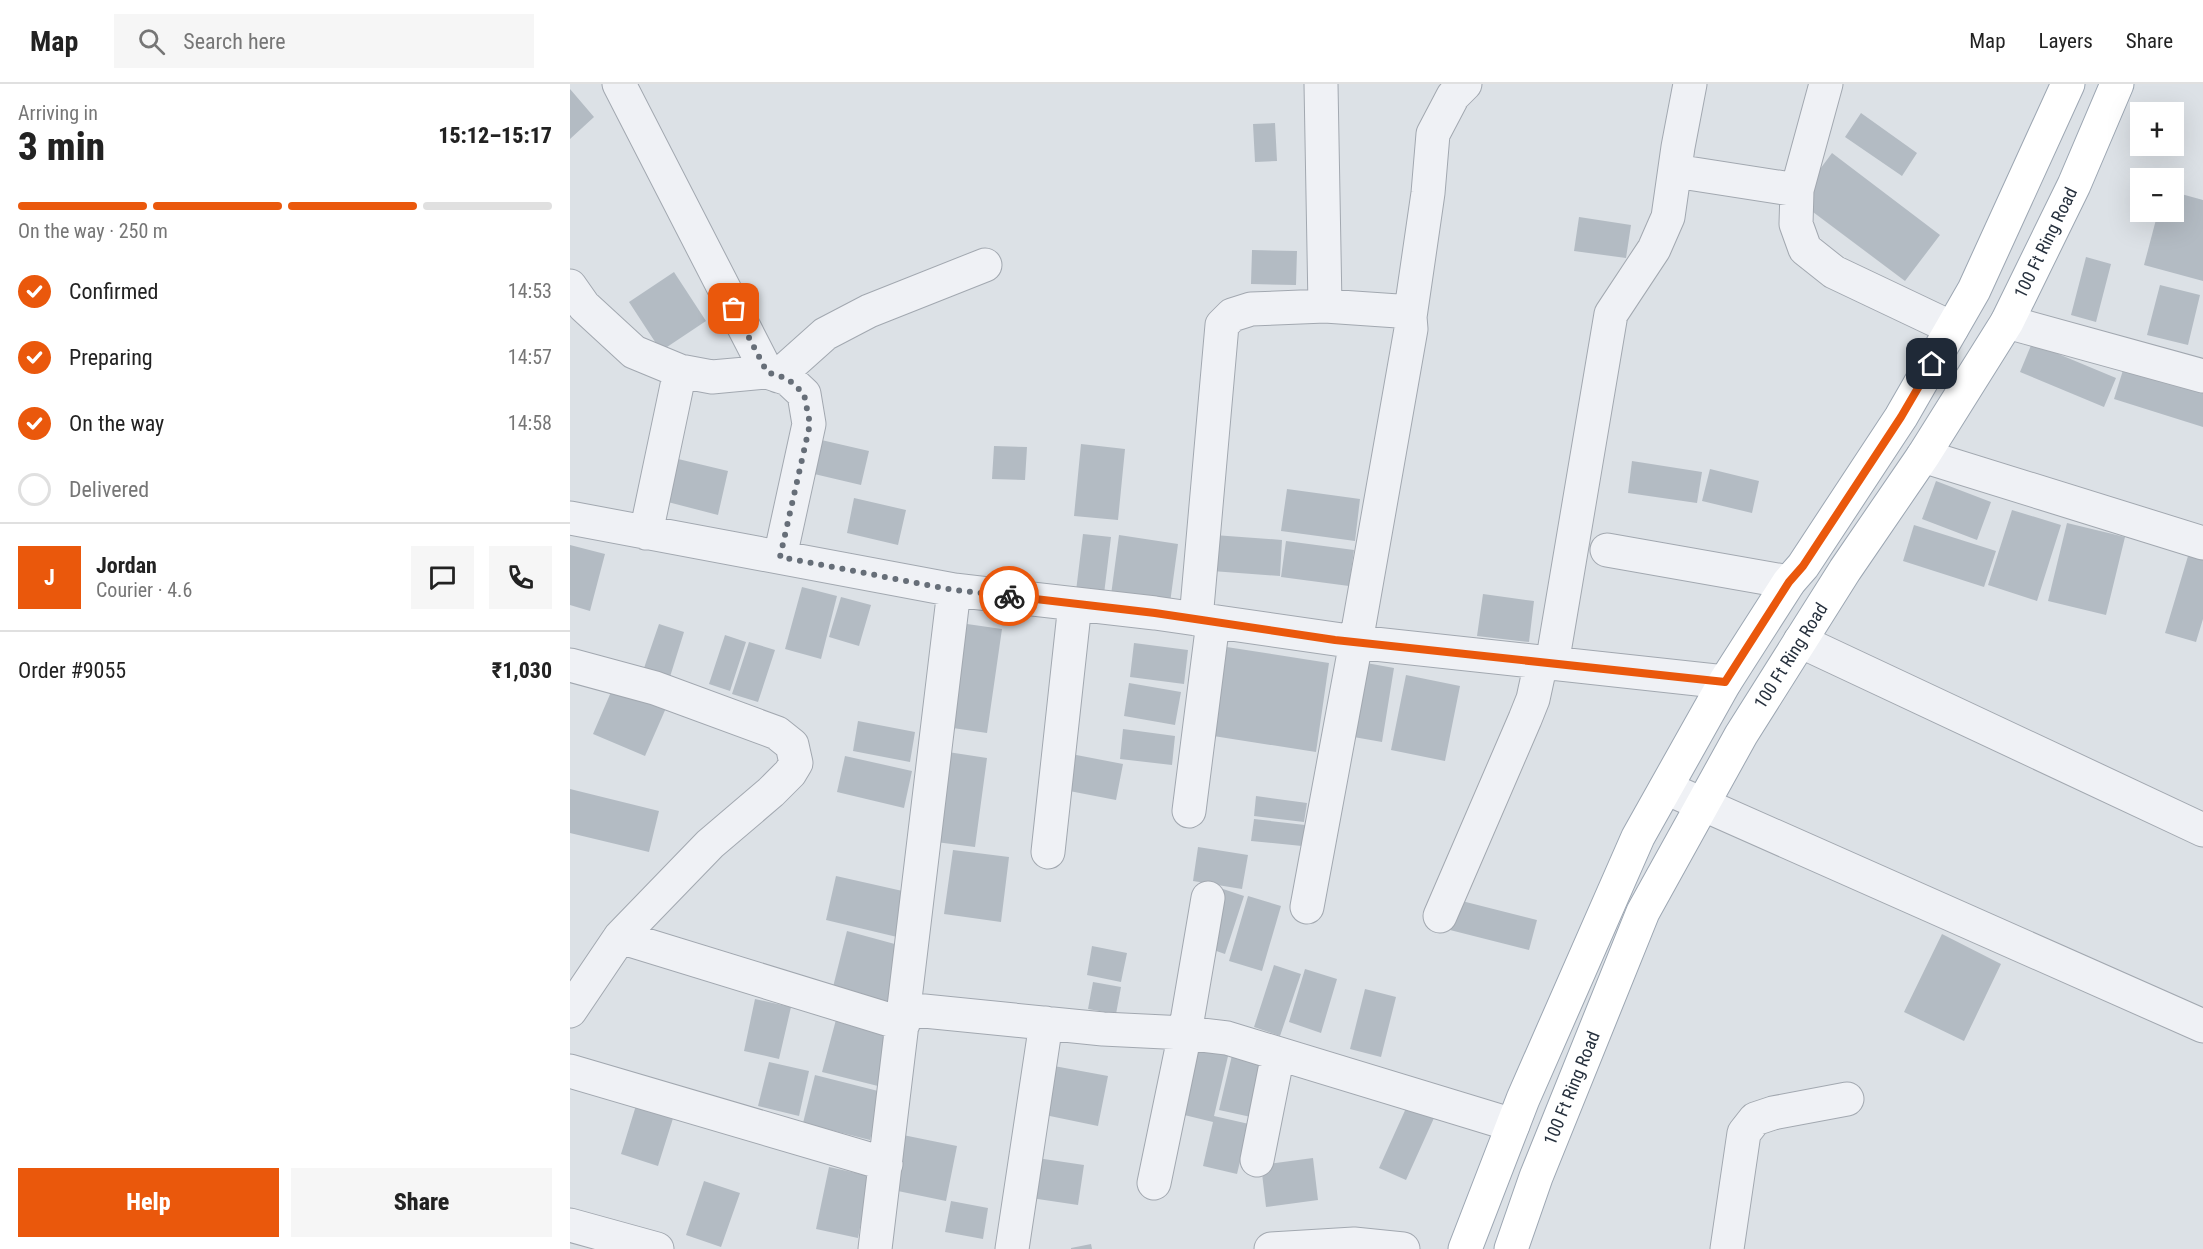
<!DOCTYPE html>
<meta charset="utf-8">
<style>
body{margin:0;font-family:"Roboto Condensed",sans-serif;background:#f6f6f6;color:#222;height:100vh;display:flex;flex-direction:column;font-size:22px;white-space:nowrap}
*{box-sizing:border-box;margin:0}
p{font-size:20px;color:#767676}
.icon{flex:none;width:33px;height:33px;fill:none;stroke:currentColor;stroke-width:2;stroke-linecap:round;stroke-linejoin:round}
.map{position:relative;flex:1;overflow:hidden}
.panel{display:flex;flex-direction:column;background:#fff;width:570px}
.panel>*{flex:none}
.fabs{position:absolute;left:1560px;top:18px;display:grid;gap:12px}
.fabs a{display:grid;place-items:center;width:54px;height:54px;border-radius:0px;background:#fff;box-shadow:0 6px 24px #0002;font-size:30px}
.pin{position:absolute;display:grid;place-items:center;width:51px;height:51px;color:#fff;margin:-26px;border-radius:12px;box-shadow:0 3px 9px #0006}
.courier{position:absolute;display:grid;place-items:center;width:60px;height:60px;margin:-30px;border:4px solid #ea580c;border-radius:50%;background:#fff;color:#222;box-shadow:0 2px 8px #0007}
.head em{font-style:normal;font-weight:800}
.head div{display:flex;flex-direction:column-reverse}
.head{display:flex;align-items:center;justify-content:space-between;height:102px;padding:0 18px}
h1{font-size:39px;font-weight:800;line-height:45px}
.bar{display:grid;grid-template-columns:repeat(4,1fr);gap:9px 6px;align-content:center;height:72px;padding:0 18px}
.bar i{height:8px;border-radius:4px;background:#e0e0e0}
.bar .current{background:#ea580c}
.bar p{grid-column:span 4}
.line{display:flex;align-items:center;gap:15px;padding:0 18px;border-top:2px solid #e0e0e0}
.line div{flex:1}
.round{display:grid;place-items:center;flex:none;width:63px;height:63px;border-radius:0px;background:#f6f6f6}
ol{padding:0 18px;list-style:none}
li{display:flex;align-items:center;gap:18px;height:66px}
li p{margin-inline-start:auto}
li .icon{padding:6px;border-radius:50%;background:#ea580c;color:#fff;stroke-width:4}
li:last-child{color:#767676}
li i{width:33px;height:33px;border:3px solid #e0e0e0;border-radius:50%}
.action{display:flex;gap:12px;margin-top:auto;padding:12px 18px}
.action a{flex:1;height:69px;border-radius:0px;background:#ea580c;color:#fff;font-size:24px;font-weight:800;line-height:69px;text-align:center}
.action a+a{background:#f6f6f6;color:#222}
header{display:flex;align-items:center;gap:36px;box-sizing:border-box;height:84px;padding:0 30px;background:#fff;border-bottom:2px solid #e0e0e0}
header strong{font-size:28px}
nav{display:flex;gap:33px;margin-inline-start:auto;font-size:21px}
.search{width:420px;height:54px;background:#f6f6f6;display:flex;align-items:center;gap:15px;box-sizing:border-box;padding:0 21px;border-radius:0px;color:#767676;font-size:22px}
main{display:flex;flex:1;min-height:0}
.map>svg:first-child{display:block}
.building{fill:#b3bbc3}
.lines{fill:none;stroke-linecap:round;stroke-linejoin:round}
.minor-casing{stroke:#a2a8b0;stroke-width:35}
.major-casing{stroke:#9ca6b2;stroke-width:35}
.minor{stroke:#eff1f5;stroke-width:33}
.major{stroke:#fff;stroke-width:33}
.done{stroke:#666e78;stroke-width:6;stroke-dasharray:0 10.8}
.route{stroke:#ea580c;stroke-width:8}
.labels{text-anchor:middle;stroke-width:4.5;stroke-linejoin:round;paint-order:stroke}
.street-label{font-size:18px;fill:#26303d;stroke:#ebf0f4}
</style>
<header>
<strong>Map</strong>
<div class="search"><svg class="icon" aria-label="search" viewBox="0 0 24 24"><circle cx="10" cy="10" r="6"/><path d="M15 15l6 6"/></svg>Search here</div>
<nav><a>Map</a><a>Layers</a><a>Share</a></nav>
</header>
<main>
<section class="panel">
<div class="head"><div><h1>3 min</h1><p>Arriving in</p></div><em>15:12–15:17</em></div>
<div class="bar"><i class="current"></i><i class="current"></i><i class="current"></i><i></i><p>On the way · 250 m</p></div>
<ol>
<li><svg class="icon" aria-label="check" viewBox="0 0 24 24"><path d="M5 12l5 5 9-10"/></svg>Confirmed<p>14:53</p></li>
<li><svg class="icon" aria-label="check" viewBox="0 0 24 24"><path d="M5 12l5 5 9-10"/></svg>Preparing<p>14:57</p></li>
<li><svg class="icon" aria-label="check" viewBox="0 0 24 24"><path d="M5 12l5 5 9-10"/></svg>On the way<p>14:58</p></li>
<li><i></i>Delivered</li>
</ol>
<div class="line" style="height:108px"><b class="round" style="background:#ea580c;color:#fff">J</b><div><b>Jordan</b><p>Courier · 4.6</p></div><a class="round"><svg class="icon" aria-label="chat" viewBox="0 0 24 24"><path d="M4 5h16v11H9l-5 4z"/></svg></a><a class="round"><svg class="icon" aria-label="phone" viewBox="0 0 24 24"><path d="M5 4h4l2 5-3 2q2 4 5 5l2-3 5 2v4C11 20 4 13 5 4z"/></svg></a></div>
<div class="line" style="height:78px"><div>Order #9055</div><b>₹1,030</b></div>
<div class="action"><a>Help</a><a>Share</a></div>
</section>
<div class="map">
<svg width="1633" height="1165" viewBox="0 0 1633 1165">
<rect width="100%" height="100%" fill="#dce1e6"/>
<path class="building" d="M0,5L24,33L0,55Z
M1291,29L1347,69L1332,92L1275,53Z
M705,39L707,77L685,78L683,40Z
M1262,69L1370,151L1335,197L1227,116Z
M1604,108L1633,116V197L1574,181L1588,128H1604Z
M1009,133L1061,141L1056,174L1004,167Z
M682,166L727,167L726,201L681,200Z
M1516,173L1541,180L1526,238L1501,231Z
M104,188L136,237L91,267L59,218Z
M1590,201L1630,211L1618,261L1577,251Z
M1462,259L1546,294L1534,323L1450,288Z
M1554,283L1633,309V343L1544,315Z
M247,355L299,367L291,401L240,389Z
M511,360L555,365L548,436L504,432Z
M424,362L457,363L455,396L422,395Z
M104,374L158,387L148,431L94,417Z
M1062,377L1132,388L1127,419L1058,409Z
M1140,385L1189,397L1182,429L1132,417Z
M1366,397L1421,418L1407,456L1352,435Z
M717,405L790,415L785,457L711,447Z
M284,414L336,426L328,461L277,449Z
M1442,426L1491,441L1467,517L1418,501Z
M1497,439L1555,453L1536,531L1478,517Z
M1344,441L1426,467L1414,503L1333,477Z
M513,450L541,453L534,510L506,507Z
M549,451L608,460L600,519L541,511Z
M644,451L712,456L710,492L642,487Z
M716,457L784,466L779,502L711,493Z
M0,461L35,470L20,527L0,521Z
M1618,472L1633,476V535L1626,558L1595,549Z
M232,503L267,512L251,575L215,565Z
M913,510L964,517L959,558L907,552Z
M271,513L301,521L289,562L259,553Z
M390,539L432,545L417,649L376,643Z
M89,540L114,548L99,596L73,587Z
M155,551L176,558L160,607L139,600Z
M179,558L205,566L188,618L162,610Z
M564,559L618,566L614,600L560,593Z
M650,562L759,579L746,668L637,651Z
M791,578L824,584L812,658L778,652Z
M836,591L890,602L875,677L821,666Z
M559,599L611,608L605,641L554,632Z
M44,601L96,624L75,672L23,650Z
M288,637L345,648L340,678L283,667Z
M553,645L605,652L602,681L550,675Z
M378,668L417,674L405,763L366,758Z
M496,669L553,680L546,716L489,705Z
M275,672L342,687L334,724L267,708Z
M0,705L89,727L79,768L0,749Z
M686,712L737,719L734,738L684,732Z
M684,735L735,741L732,762L681,757Z
M628,763L678,771L672,805L623,797Z
M383,766L439,773L431,838L374,830Z
M266,792L337,808L327,853L256,836Z
M650,804L674,812L655,870L632,862Z
M678,812L711,822L692,887L659,877Z
M884,815L967,836L959,866L876,845Z
M277,847L332,862L315,926L261,911Z
M1372,850L1431,880L1394,957L1334,928Z
M522,862L557,869L551,898L517,891Z
M704,881L731,890L710,952L684,943Z
M735,885L767,895L751,949L719,938Z
M523,898L551,903L546,930L518,925Z
M795,905L826,913L811,973L780,965Z
M185,915L221,923L209,975L174,967Z
M267,932L322,946L308,1002L252,988Z
M622,959L659,968L644,1032L679,1040L667,1090L633,1082L643,1038L606,1029Z
M663,967L694,974L681,1033L649,1026Z
M199,978L239,987L229,1032L188,1022Z
M484,982L538,992L528,1042L475,1031Z
M245,991L312,1008L300,1056L233,1039Z
M68,1015L105,1028L88,1082L51,1070Z
M837,1022L864,1034L836,1096L809,1084Z
M333,1051L387,1062L376,1117L323,1106Z
M467,1074L514,1081L508,1121L461,1114Z
M743,1074L748,1116L696,1123L691,1081Z
M259,1083L300,1092L288,1154L246,1145Z
M134,1097L170,1109L151,1163L116,1151Z
M381,1117L418,1124L413,1155L375,1148Z
M521,1160L522,1165H501V1164Z"/>
<g class="lines">
<defs>
<path id="minor" d="M49,0L197,288
M1256,0L1227,106L1226,140L1235,165L1264,188L1382,244
M1105,87L1227,106
M0,202L14,222L64,268L110,287L142,293L197,288L218,295L234,310L239,340L210,473
M840,233L858,109L863,50L883,12L895,0
M1437,238L1633,292
M208,292L255,250L299,227L415,181
M1353,372L1633,459
M0,434L384,506L585,529L786,558L1155,598
M76,449L110,287
M1037,466L1219,498
M626,535L652,241L662,231L681,225L755,222
M1230,557L1633,746
M982,580L1041,230L1084,165L1098,133L1108,63L1120,0
M0,581L85,604L207,649L222,661L226,679L220,689L201,708L140,760L50,853L0,927
M1096,704L1633,942
M619,727L643,538
M478,768L505,520
M737,823L786,558L841,245L840,233L828,227L755,222L751,0
M870,832L955,635L963,615L971,578
M50,853L333,940
M334,925L533,945L615,949L657,954L943,1041
M0,987L316,1080
M687,1076L708,970
M584,1099L615,949L638,814
M0,1141L87,1165
M305,1165L384,506
M442,1165L476,939
M701,1165L784,1160L833,1165
M1157,1165L1174,1049L1185,1035L1203,1029L1277,1015"/>
<g id="major">
<path d="M895,1165L953,1015L1068,753L1155,598L1219,498L1233,482L1331,333L1404,206L1498,0"/>
<path id="s1" d="M941,1165L966,1093L1073,828L1171,651L1275,486L1353,372L1437,238L1504,101L1547,0"/>
</g>
</defs>
<use href="#minor" class="minor-casing"/>
<use href="#major" class="major-casing"/>
<use href="#minor" class="minor"/>
<use href="#major" class="major"/>
</g>
<g class="lines">
<path class="done" d="M164,225L197,288L218,295L234,310L240,340L210,473L384,506L439,512"/>
<path class="route" d="M439,512L585,529L765,556L1155,598L1219,498L1233,482L1331,333L1362,280"/>
</g>
<g class="labels">
<g class="street-label">
<text dy="6" stroke="none"><textPath href="#s1" startOffset="1144">100 Ft Ring Road</textPath></text>
<text dy="6" stroke="none"><textPath href="#s1" startOffset="658">100 Ft Ring Road</textPath></text>
<text dy="6" stroke="none"><textPath href="#s1" startOffset="172">100 Ft Ring Road</textPath></text>
</g>
</g>
</svg>
<div class="fabs">
<a>+</a>
<a>−</a>
</div>
<div class="pin" style="left:164px;top:225px;background:#ea580c"><svg class="icon" aria-label="bag" viewBox="0 0 24 24"><path d="M5 8h14l-1 12H6zM9 8a3 3 0 0 1 6 0"/></svg></div>
<div class="pin" style="left:1362px;top:280px;background:#1f2937"><svg class="icon" aria-label="home" viewBox="0 0 24 24"><path d="M3 11l9-7 9 7M6 9v11h12V9"/></svg></div>
<div class="courier" style="left:439px;top:512px"><svg class="icon" aria-label="bike" viewBox="0 0 24 24"><circle cx="6" cy="16" r="4"/><circle cx="18" cy="16" r="4"/><path d="M6 16l4-8h5l3 8M10 8l3 8H6M13 5h3"/></svg></div>
</div>
</main>
